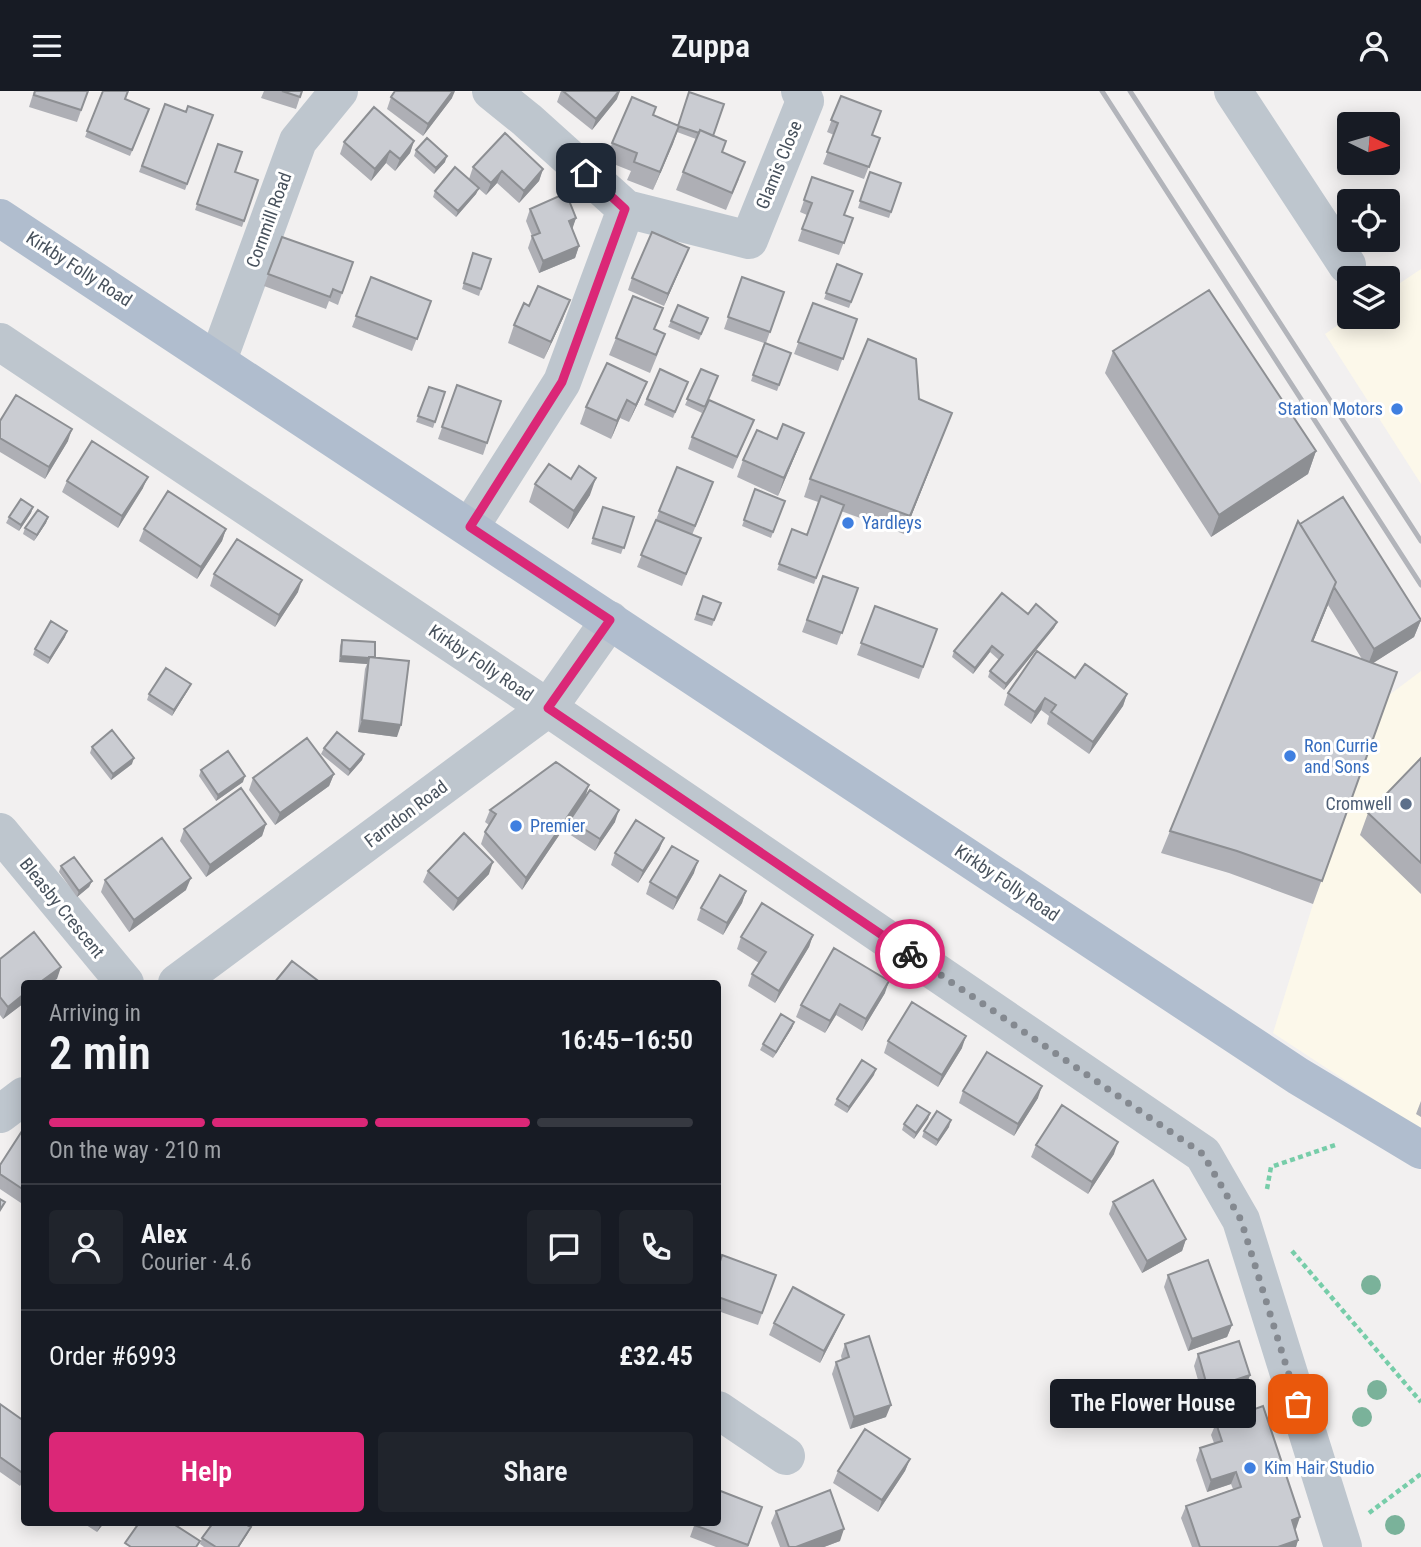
<!DOCTYPE html>
<meta charset="utf-8">
<style>
body{margin:0;font-family:"Roboto Condensed",sans-serif;background:#20242c;color:#f1f3f6;height:100vh;display:flex;flex-direction:column;font-size:26px;white-space:nowrap}
*{box-sizing:border-box;margin:0}
p{font-size:23px;color:#9ea1a6}
.icon{flex:none;width:38px;height:38px;fill:none;stroke:currentColor;stroke-width:2;stroke-linecap:round;stroke-linejoin:round}
.map{position:relative;flex:1;overflow:hidden}
.drawer{position:absolute;left:21px;top:889px;width:700px;height:546px;display:flex;flex-direction:column;background:#171b24;border-radius:7px;box-shadow:0 4px 18px #0003}
.drawer>*{flex:none}
.needle{width:46px;rotate:95deg}
.controls{position:absolute;left:1337px;top:21px;display:grid;gap:14px}
.controls a{display:grid;place-items:center;width:63px;height:63px;border-radius:7px;background:#171b24;box-shadow:0 4px 18px #0003;font-size:35px}
.pin{position:absolute;display:grid;place-items:center;width:60px;height:60px;color:#fff;margin:-30px;border-radius:14px;box-shadow:0 4px 10px #0006}
.courier{position:absolute;display:grid;place-items:center;width:70px;height:70px;margin:-35px;border:5px solid #db2777;border-radius:50%;background:#fff;color:#222;box-shadow:0 2px 9px #0007}
.bubble{position:absolute;height:49px;border-radius:7px;background:#171b24;box-shadow:0 4px 18px #0003;font-size:23px;font-weight:600;line-height:49px;text-align:center}
.summary em{font-style:normal;font-weight:600}
.summary div{display:flex;flex-direction:column-reverse}
.summary{display:flex;align-items:center;justify-content:space-between;height:119px;padding:0 28px}
h1{font-size:46px;font-weight:600;line-height:52px}
.bar{display:grid;grid-template-columns:repeat(4,1fr);gap:10px 7px;align-content:center;height:84px;padding:0 28px}
.bar i{height:9px;border-radius:5px;background:#363941}
.bar .selected{background:#db2777}
.bar p{grid-column:span 4}
.line{display:flex;align-items:center;gap:18px;padding:0 28px;border-top:2px solid #363941}
.line div{flex:1}
.round{display:grid;place-items:center;flex:none;width:74px;height:74px;border-radius:7px;background:#20242c}
.cta{display:flex;gap:14px;margin-top:auto;padding:14px 28px}
.cta a{flex:1;height:80px;border-radius:7px;background:#db2777;color:#fff;font-size:28px;font-weight:600;line-height:80px;text-align:center}
.cta a+a{background:#20242c;color:#f1f3f6}
header{display:flex;justify-content:space-between;align-items:center;height:91px;padding:0 28px;background:#171b24;font-size:32px;font-weight:600}
.map>svg:first-child{display:block}
.commercial{fill:#fcf8ea}
.lines{fill:none;stroke-linecap:round;stroke-linejoin:round}
.path{stroke:#77cda9;stroke-width:4.5;stroke-dasharray:5 3.5;stroke-linecap:butt}
.minor{stroke:#bec6ce;stroke-width:38}
.major{stroke:#b0bdce;stroke-width:38}
.rail{stroke:#b2b4ba;stroke-width:5}
.tree{fill:#7ab29a}
.wall{fill:#aeafb5;fill-rule:evenodd}
.shaded-wall{fill:#8d8f93}
.building{fill:#caccd2;stroke:#8d8f93;stroke-width:2}
.done{stroke:#848990;stroke-width:7;stroke-dasharray:0 12.6}
.route{stroke:#db2777;stroke-width:9}
.shop-dot{fill:#3f7fe0;stroke:#fff;stroke-width:2.5}
.service-dot{fill:#5c6f8a;stroke:#fff;stroke-width:2.5}
.labels{text-anchor:middle;stroke-width:6;stroke-linejoin:round;paint-order:stroke}
.street-label{font-size:18px;fill:#48525d;stroke:#fff}
.shop-label{font-size:18px;fill:#366cbe;stroke:#fff;text-anchor:start}
.service-label{font-size:18px;fill:#4e5e75;stroke:#fff;text-anchor:end}
</style>
<header><svg class="icon" aria-label="menu" viewBox="0 0 24 24"><path d="M4 6h16M4 12h16M4 18h16"/></svg>Zuppa<svg class="icon" aria-label="person" viewBox="0 0 24 24"><circle cx="12" cy="8" r="4"/><path d="M4 21q1-7 8-7t8 7"/></svg></header>
<div class="map">
<svg width="1421" height="1456" viewBox="0 0 1421 1456">
<rect width="100%" height="100%" fill="#f2f0f0"/>
<path class="commercial" d="M1421,178V393L1325,243L1350,226H1388V200Z
M1421,580V1039L1273,942L1313,813L1389,604Z"/>
<g class="lines">
<path class="path" d="M1267,1098L1271,1076L1338,1053
M1292,1160L1421,1311
M1369,1422L1421,1383"/>
<path class="minor" d="M491,0L527,29L626,118
M1233,0L1347,174
M0,251L548,617L1203,1063L1241,1129L1343,1456
M218,269L298,50L339,0
M470,436L562,291L626,118L749,149L805,10L800,0
M0,741L125,892
M177,892L548,617L610,529
M0,1023L24,1005
M718,1319L786,1365"/>
<path class="major" d="M0,127L1298,985L1421,1059"/>
<path class="rail" d="M1102,0L1421,494
M1130,0L1421,450"/>
</g>
<g class="tree">
<circle cx="1371" cy="1194" r="10"/>
<circle cx="1377" cy="1299" r="10"/>
<circle cx="1362" cy="1326" r="10"/>
<circle cx="1395" cy="1434" r="10"/>
</g>
<path class="wall" d="M34,0H88L77,31L29,16Z
M103,0L149,18L130,65L85,46Z
M264,0H302L296,18L261,7Z
M561,0H563L617,8L592,39L557,11Z
M841,5L872,44L880,47L864,88L823,73L834,44L827,41Z
M391,6L452,7L423,45L387,18Z
M165,13L185,21L213,24L185,99L139,81Z
M653,24L678,34L713,45L739,88L726,119L676,99L696,48L677,41L653,99L627,89L631,80L606,70L612,52Z
M414,50L410,62L395,80L386,72L371,90L340,63L344,51Z
M218,53L235,81L258,89L242,136L195,119Z
M416,59L445,71L434,83L414,65Z
M473,76L543,78L539,90L519,112L497,92L486,104L478,97L476,103L456,126L433,106L435,100L469,88Z
M870,81L901,92L889,127L858,117Z
M812,86L844,124L853,127L839,164L798,150L807,124L800,121Z
M530,118L576,127L572,137L579,155L575,167L539,182L528,157L532,145L526,130Z
M282,146L353,171L338,214L329,210L326,218L264,195Z
M473,162L491,168L479,205L462,198Z
M684,169L664,215L628,199L632,187Z
M837,173L862,183L849,217L824,208Z
M371,186L431,210L412,260L352,236Z
M742,186L784,201L766,252L791,262L777,300L751,290L764,252L724,238Z
M813,212L857,228L838,280L794,263Z
M529,215L563,227L544,268L508,252L514,234Z
M708,227L699,249L668,236L671,230Z
M616,247L659,260L650,282L609,264Z
M1113,260L1316,360L1308,383L1211,446L1105,282Z
M660,278L688,291L673,327L644,314Z
M701,278L718,285L702,322L685,314Z
M457,294L501,310L483,364L438,348Z
M429,296L445,301L433,337L416,331Z
M640,308L629,331L620,327L611,348L580,333L586,316Z
M919,308L945,340L904,443L841,420L814,493L777,479L792,438L807,444L818,411L804,406L810,388Z
M754,329L733,378L688,358L692,346Z
M0,330L68,350L45,388L0,361Z
M804,342L797,360L778,405L737,386L743,369L777,348Z
M677,376L709,403L692,444L701,447L682,495L637,476Z
M67,390L143,397L118,437L62,401Z
M535,393L590,404L568,438L529,411Z
M755,398L785,410L771,447L742,435Z
M33,416L31,422L19,440L6,432L9,426Z
M603,416L634,426L621,463L591,453Z
M48,426L46,432L34,450L23,443L25,437Z
M1300,433L1421,529L1414,546L1373,572L1397,581L1313,813L1229,782L1161,762L1170,740ZM1328,514L1362,568L1313,550Z
M144,438H226L222,450L197,488L139,450Z
M214,483L298,501L275,536L210,495Z
M823,485L858,497L837,554L802,541Z
M703,505L721,512L712,535L694,529Z
M875,515L937,538L919,588L857,564Z
M1028,523L1057,531L1054,537L1004,599L988,586L990,580L999,569L990,561L973,583L952,566L954,560Z
M65,546L48,573L33,564L35,558Z
M342,549L375,566L397,646L358,641L365,578L367,573L339,571L340,555Z
M1075,587L1127,603L1123,615L1089,663L1047,633L1049,625L1041,619L1031,633L1004,614L1008,602Z
M191,593L188,599L172,625L147,609L149,603Z
M92,656L132,673L111,689L90,662Z
M324,657L364,663L362,669L348,685L321,663Z
M1421,667V803L1360,744L1368,722Z
M201,679L243,691L216,710L199,685Z
M334,683L329,695L275,734L249,699L253,687Z
M589,694L585,706L522,799L481,753L485,741L489,734L485,731L490,719Z
M570,729L615,731L595,760L566,741Z
M266,733L262,745L206,786L180,750L184,738Z
M664,747L659,759L638,792L611,774L615,762Z
M61,775L92,790L89,796L77,806L59,781Z
M428,780L489,783L453,820L423,791Z
M694,782L673,819L646,803L650,791Z
M105,789L186,799L129,841L101,801Z
M746,800L742,812L723,844L697,829L701,817Z
M813,844L809,856L775,912L748,895L752,883L759,872L737,858L741,846Z
M0,868L57,888L24,892V912L3,928L0,924Z
M885,902L862,940L836,924L825,942L796,926L801,914Z
M794,931L792,937L773,967L760,959L763,953Z
M888,950L962,957L938,996L884,962Z
M874,984L847,1022L834,1014L837,1008Z
M963,1000L1038,1007L1014,1045L959,1012Z
M1421,1010V1026L1416,1023Z
M930,1022L928,1028L914,1048L902,1039L904,1033Z
M949,1036L936,1055L922,1046L924,1040Z
M24,1037V1114L0,1098V1074Z
M1036,1054L1114,1063L1088,1103L1031,1066Z
M1113,1111L1186,1148L1182,1160L1142,1182L1109,1123Z
M718,1177L776,1184L758,1234L718,1220Z
M1168,1184L1232,1234L1227,1246L1188,1260L1164,1196Z
M844,1224L839,1235L820,1272L769,1244L774,1232Z
M845,1253L886,1326L850,1338L832,1283L836,1271L842,1269L841,1265Z
M1198,1263L1246,1296L1204,1310L1194,1275Z
M0,1313L24,1330V1389L20,1395L0,1381Z
M1216,1332L1296,1438H1295L1298,1449L1296,1456H1192L1181,1427L1186,1415L1233,1398L1231,1393L1207,1401L1196,1369L1200,1357L1214,1352L1211,1344Z
M910,1368L905,1380L878,1421L833,1392L838,1380Z
M762,1416L748,1456H716L690,1446L695,1432Z
M776,1420L840,1450L824,1456H780L771,1432Z
M83,1432H104L97,1441Z
M248,1442L239,1456H204L200,1453L202,1447Z"/>
<path class="shaded-wall" d="M453,0H455L452,7L423,45L428,33Z
M619,0H620L617,8L592,39L596,28Z
M679,35L673,53L653,99L660,81Z
M414,50L410,62L395,80L400,68Z
M390,60L386,72L371,90L375,78Z
M447,65L445,71L434,83L436,77Z
M543,78L539,90L519,112L524,100Z
M502,80L497,92L486,104L491,92Z
M479,97L476,103L456,126L458,120Z
M576,127L572,139L569,130Z
M579,155L575,167L539,182L543,170Z
M689,157L684,169L664,215L668,203Z
M570,209L563,227L544,268L551,251Z
M647,291L640,308L629,331L636,314Z
M627,309L620,327L611,348L617,330Z
M952,322L945,340L904,443L910,425Z
M72,338L68,350L45,388L49,376Z
M804,342L797,360L778,405L784,387Z
M1316,360L1308,383L1211,446L1219,424Z
M148,386L143,397L118,437L122,425Z
M596,387L590,404L568,438L574,420Z
M33,416L31,422L19,440L21,434Z
M48,426L46,432L34,450L37,444Z
M226,438L222,450L197,488L201,476Z
M302,489L298,501L275,536L279,524Z
M1336,491L1328,514L1304,573L1312,550Z
M1421,529L1414,546L1367,576L1374,558Z
M1057,531L1054,537L1004,599L1006,593Z
M67,540L65,546L48,573L50,567Z
M992,555L990,561L973,583L975,577Z
M341,565L369,567L367,573L339,571Z
M191,593L188,599L172,625L174,619Z
M1127,603L1123,615L1089,663L1093,651Z
M1045,607L1041,619L1031,633L1035,621Z
M362,629L401,634L397,646L358,641Z
M364,663L362,669L348,685L350,679Z
M134,667L132,673L111,689L113,683Z
M334,683L329,695L275,734L280,722Z
M245,685L243,691L216,710L218,704Z
M589,694L585,706L522,799L526,787Z
M619,719L615,731L595,760L600,748Z
M266,733L262,745L206,786L210,774Z
M664,747L659,759L638,792L643,780Z
M698,770L694,782L673,819L677,807Z
M493,771L489,783L453,820L458,808Z
M191,787L186,799L129,841L134,829Z
M92,790L89,796L77,806L79,800Z
M746,800L742,812L723,844L727,832Z
M813,844L809,856L775,912L779,900Z
M61,876L57,888L50,892H39Z
M889,890L885,902L862,940L866,928Z
M24,903V912L3,928L8,916Z
M840,913L836,924L825,942L830,930Z
M794,931L792,937L773,967L776,961Z
M966,945L962,957L938,996L942,984Z
M876,978L874,984L847,1022L849,1016Z
M1042,995L1038,1007L1014,1045L1018,1033Z
M930,1022L928,1028L914,1048L916,1042Z
M951,1029L949,1036L936,1055L938,1049Z
M1118,1051L1114,1063L1088,1103L1092,1091Z
M1186,1148L1182,1160L1142,1182L1147,1170Z
M844,1224L839,1235L820,1272L824,1260Z
M1232,1234L1227,1246L1188,1260L1192,1248Z
M1250,1284L1246,1296L1204,1310L1208,1298Z
M891,1314L886,1326L850,1338L854,1326Z
M910,1368L905,1380L878,1421L882,1409Z
M1236,1381L1231,1393L1207,1401L1211,1389Z
M1300,1426L1296,1438L1287,1441L1292,1429Z
M101,1432H104L97,1441Z
M251,1436L248,1442L239,1456H238Z
M844,1438L840,1450L824,1456H796Z
M1298,1449L1296,1456H1278Z"/>
<path class="building" d="M35,0H88L81,19L34,4Z
M103,0H128L125,8L149,18L132,59L87,40Z
M282,0H302L300,6Z
M395,0H453L428,33L391,6Z
M563,0H619L596,28Z
M689,1L724,13L713,45L700,39L699,42L678,35Z
M841,5L881,20L872,44L880,47L869,76L827,61L838,32L831,29Z
M632,6L656,16L653,24L679,35L660,81L634,71L637,62L612,52Z
M165,13L186,21L188,15L213,24L187,93L142,75Z
M374,16L414,50L400,68L390,60L375,78L344,51Z
M700,39L726,50L722,61L745,71L732,102L683,81Z
M505,42L543,78L524,100L502,80L491,92L473,76Z
M427,47L447,65L436,77L416,59Z
M218,53L242,61L235,81L258,89L244,130L197,113Z
M455,76L479,97L458,120L435,100Z
M870,81L901,92L891,121L860,110Z
M812,86L853,100L844,124L853,127L844,152L802,138L812,112L804,109Z
M566,102L576,127L569,130L579,155L543,170L532,145L540,142L530,118Z
M652,141L689,157L668,203L632,187Z
M282,146L353,171L342,202L333,198L330,206L268,183Z
M473,162L491,168L481,198L464,192Z
M837,173L862,183L851,211L826,202Z
M371,186L431,210L417,248L356,225Z
M742,186L784,201L770,241L728,226Z
M538,195L570,209L551,251L514,234L524,212L529,215Z
M1209,199L1316,360L1219,424L1113,260Z
M633,205L663,217L654,238L665,243L656,264L616,247Z
M813,212L857,228L843,268L798,251Z
M678,214L708,227L701,243L671,230Z
M868,248L916,268L919,308L952,322L910,425L810,388Z
M765,252L791,262L779,294L753,284Z
M607,272L647,291L636,314L627,309L617,330L586,316Z
M660,278L688,291L675,321L647,308Z
M701,278L718,285L705,316L687,308Z
M457,294L501,310L487,352L442,336Z
M429,296L445,301L435,331L418,325Z
M16,304L72,338L49,376L0,347V330Z
M709,309L754,329L737,366L692,346Z
M783,333L804,342L784,387L743,369L757,339L777,348Z
M92,350L148,386L122,425L67,390Z
M549,373L571,388L579,375L596,387L574,420L535,393Z
M677,376L713,391L695,435L659,420Z
M755,398L785,410L773,441L744,429Z
M168,400L226,438L201,476L144,438Z
M821,405L844,414L816,487L779,473L792,438L807,444Z
M1343,406L1421,529L1374,558L1334,496L1336,491L1300,433Z
M21,408L33,416L21,434L9,426Z
M603,416L634,426L624,457L593,447Z
M38,419L48,426L37,444L25,437Z
M656,429L701,447L686,483L641,464Z
M1298,430L1336,491L1312,550L1397,581L1322,790L1237,760L1170,740Z
M237,448L302,489L279,524L214,483Z
M823,485L858,497L842,542L807,529Z
M1002,502L1028,523L1036,513L1057,531L1006,593L990,580L1003,564L992,555L975,577L954,560Z
M703,505L721,512L714,529L697,523Z
M875,515L937,538L923,576L861,552Z
M51,530L67,540L50,567L35,558Z
M342,549L375,551V566H369V567L341,565Z
M1037,560L1075,587L1085,573L1127,603L1093,651L1051,621L1056,614L1045,607L1035,621L1008,602Z
M369,566L409,570L401,634L362,629Z
M166,577L191,593L174,619L149,603Z
M112,639L134,667L113,683L92,656Z
M337,641L364,663L350,679L324,657Z
M307,647L334,683L280,722L253,687Z
M228,660L245,685L218,704L201,679Z
M1421,667V772L1368,722Z
M556,671L589,694L526,787L485,741L496,723L490,719Z
M241,697L266,733L210,774L184,738Z
M590,699L619,719L600,748L570,729Z
M636,729L664,747L643,780L615,762Z
M464,742L493,771L458,808L428,780Z
M162,747L191,787L134,829L105,789Z
M672,755L698,770L677,807L650,791Z
M74,766L92,790L79,800L61,775Z
M720,784L746,800L727,832L701,817Z
M762,812L813,844L779,900L752,883L766,861L741,846Z
M34,841L61,876L39,892H24V903L8,916L0,906V868Z
M834,857L889,890L866,928L840,913L830,930L801,914Z
M292,870L321,892H274Z
M912,911L966,945L942,984L888,950Z
M781,923L794,931L776,961L763,953Z
M987,961L1042,995L1018,1033L963,1000Z
M862,969L876,978L849,1016L837,1008Z
M917,1014L930,1022L916,1042L904,1033Z
M1062,1014L1118,1051L1092,1091L1036,1054Z
M937,1020L951,1029L938,1049L924,1040Z
M24,1037V1099L0,1083V1074Z
M1153,1089L1186,1148L1147,1170L1113,1111Z
M0,1108L5,1111L0,1119Z
M722,1164L776,1184L762,1222L718,1206V1177Z
M1208,1169L1232,1234L1192,1248L1168,1184Z
M793,1196L844,1224L824,1260L774,1232Z
M869,1245L891,1314L854,1326L836,1271L849,1266L845,1253Z
M1239,1250L1250,1284L1208,1298L1198,1263Z
M0,1313L24,1330V1383L0,1366Z
M1263,1315L1300,1426L1292,1429L1298,1449L1278,1456H1200L1186,1415L1241,1396L1236,1381L1211,1389L1200,1357L1222,1350L1216,1332Z
M865,1338L910,1368L882,1409L838,1380Z
M718,1399L762,1416L748,1454L694,1434L695,1432H718Z
M830,1399L844,1438L796,1456H789L776,1420Z
M139,1432H172L200,1450L196,1456H131L125,1452Z
M213,1432H243L251,1436L238,1456H216L202,1447Z"/>
<g class="lines">
<path class="done" d="M910,863L1203,1063L1241,1129L1298,1313"/>
<path class="route" d="M586,82L625,118L562,291L470,436L610,529L548,617L910,863"/>
</g>
<g class="shop-dot">
<circle cx="1397" cy="318" r="7"/>
<circle cx="848" cy="432" r="7"/>
<circle cx="1290" cy="665" r="7"/>
<circle cx="516" cy="735" r="7"/>
<circle cx="1250" cy="1377" r="7"/>
</g>
<circle class="service-dot" cx="1406" cy="713" r="7"/>
<g class="labels">
<g class="street-label">
<text transform="translate(779 74) rotate(-68)" y="6">Glamis Close</text>
<text transform="translate(269 129) rotate(-70)" y="6">Cornmill Road</text>
<text transform="translate(79 178) rotate(33)" y="6">Kirkby Folly Road</text>
<text transform="translate(481 572) rotate(34)" y="6">Kirkby Folly Road</text>
<text transform="translate(406 723) rotate(-37)" y="6">Farndon Road</text>
<text transform="translate(1007 792) rotate(34)" y="6">Kirkby Folly Road</text>
<text transform="translate(62 817) rotate(51)" y="6">Bleasby Crescent</text>
</g>
<g class="shop-label">
<text x="1383" y="324" text-anchor="end">Station Motors</text>
<text x="862" y="438">Yardleys</text>
<text x="1304" y="661">Ron Currie<tspan x="1304" dy="21">and Sons</tspan></text>
<text x="530" y="741">Premier</text>
<text x="1264" y="1383">Kim Hair Studio</text>
</g>
<g class="service-label">
<text x="1392" y="719">Cromwell</text>
</g>
</g>
</svg>
<div class="controls">
<a><svg class="needle" viewBox="-14 -14 28 28"><path d="M0-13l5 13h-10z" fill="#e53935"/><path d="M0 13l5-13h-10z" fill="#9ea1a6"/></svg></a>
<a><svg class="icon" aria-label="locate" viewBox="0 0 24 24"><circle cx="12" cy="12" r="6"/><path d="M12 2v4M12 18v4M2 12h4M18 12h4"/></svg></a>
<a><svg class="icon" aria-label="layers" viewBox="0 0 24 24"><path d="M12 4l9 5-9 5-9-5zM3 14l9 5 9-5"/></svg></a>
</div>
<div class="pin" style="left:1298px;top:1313px;background:#ea580c"><svg class="icon" aria-label="bag" viewBox="0 0 24 24"><path d="M5 8h14l-1 12H6zM9 8a3 3 0 0 1 6 0"/></svg></div>
<div class="pin" style="left:586px;top:82px;background:#1f2937"><svg class="icon" aria-label="home" viewBox="0 0 24 24"><path d="M3 11l9-7 9 7M6 9v11h12V9"/></svg></div>
<div class="courier" style="left:910px;top:863px"><svg class="icon" aria-label="bike" viewBox="0 0 24 24"><circle cx="6" cy="16" r="4"/><circle cx="18" cy="16" r="4"/><path d="M6 16l4-8h5l3 8M10 8l3 8H6M13 5h3"/></svg></div>
<div class="bubble" style="left:1050px;top:1288px;width:206px">The Flower House</div>
<section class="drawer">
<div class="summary"><div><h1>2 min</h1><p>Arriving in</p></div><em>16:45–16:50</em></div>
<div class="bar"><i class="selected"></i><i class="selected"></i><i class="selected"></i><i></i><p>On the way · 210 m</p></div>
<div class="line" style="height:126px"><a class="round"><svg class="icon" aria-label="person" viewBox="0 0 24 24"><circle cx="12" cy="8" r="4"/><path d="M4 21q1-7 8-7t8 7"/></svg></a><div><b>Alex</b><p>Courier · 4.6</p></div><a class="round"><svg class="icon" aria-label="chat" viewBox="0 0 24 24"><path d="M4 5h16v11H9l-5 4z"/></svg></a><a class="round"><svg class="icon" aria-label="phone" viewBox="0 0 24 24"><path d="M5 4h4l2 5-3 2q2 4 5 5l2-3 5 2v4C11 20 4 13 5 4z"/></svg></a></div>
<div class="line" style="height:91px"><div>Order #6993</div><b>£32.45</b></div>
<div class="cta"><a>Help</a><a>Share</a></div>
</section>
</div>
